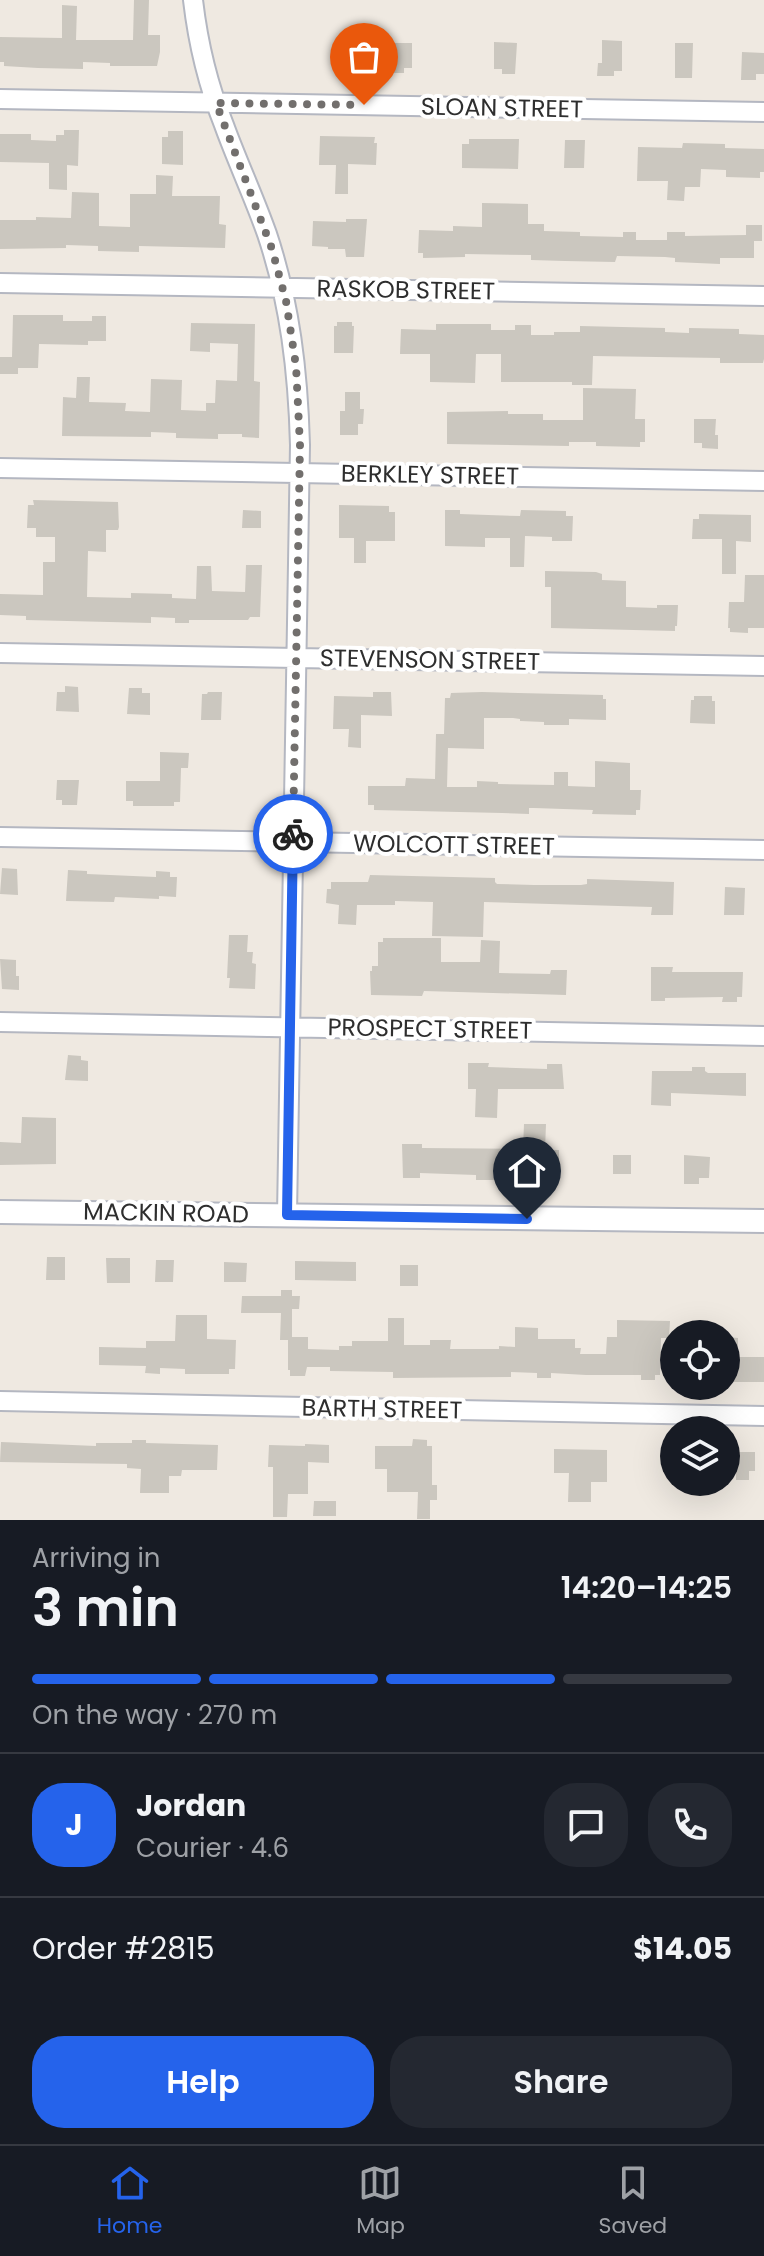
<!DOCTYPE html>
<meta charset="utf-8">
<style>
body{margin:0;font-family:Poppins,sans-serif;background:#242831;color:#f1f3f6;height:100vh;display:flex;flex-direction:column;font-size:30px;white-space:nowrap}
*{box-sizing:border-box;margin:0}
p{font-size:26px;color:#9ea1a6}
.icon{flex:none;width:44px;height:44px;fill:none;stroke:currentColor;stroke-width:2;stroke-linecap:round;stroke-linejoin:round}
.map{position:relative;height:1520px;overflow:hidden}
.drawer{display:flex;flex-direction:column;background:#171b24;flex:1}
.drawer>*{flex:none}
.controls{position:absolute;left:660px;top:1320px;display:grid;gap:16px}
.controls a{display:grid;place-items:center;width:80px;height:80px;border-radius:50%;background:#171b24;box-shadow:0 8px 32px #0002;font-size:40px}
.pin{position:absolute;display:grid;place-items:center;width:68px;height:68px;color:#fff;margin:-82px -34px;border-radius:50% 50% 50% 0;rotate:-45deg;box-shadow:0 0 8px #0007}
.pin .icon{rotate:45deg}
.courier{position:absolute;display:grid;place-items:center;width:80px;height:80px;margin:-40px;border:6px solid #2563eb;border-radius:50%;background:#fff;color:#222;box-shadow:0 2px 10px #0007}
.headline em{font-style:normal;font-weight:600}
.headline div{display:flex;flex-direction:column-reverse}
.headline{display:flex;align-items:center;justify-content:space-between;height:136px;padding:0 32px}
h1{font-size:52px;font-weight:600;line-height:60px}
.bar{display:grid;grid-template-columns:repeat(4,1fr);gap:12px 8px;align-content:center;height:96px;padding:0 32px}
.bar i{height:10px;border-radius:6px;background:#363941}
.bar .selected{background:#2563eb}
.bar p{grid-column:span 4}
.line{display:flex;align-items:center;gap:20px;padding:0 32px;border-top:2px solid #363941}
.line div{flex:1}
.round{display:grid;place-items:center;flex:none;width:84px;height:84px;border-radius:32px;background:#242831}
.button{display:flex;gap:16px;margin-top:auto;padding:16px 32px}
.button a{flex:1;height:92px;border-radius:32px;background:#2563eb;color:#fff;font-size:32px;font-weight:600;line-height:92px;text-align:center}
.button a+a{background:#242831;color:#f1f3f6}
.tab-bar{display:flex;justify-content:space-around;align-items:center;height:112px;border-top:2px solid #363941;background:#171b24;font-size:22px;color:#9ea1a6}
.tab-bar a{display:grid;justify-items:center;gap:4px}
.tab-bar .selected{color:#2563eb}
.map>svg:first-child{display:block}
.building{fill:#cbc7bf}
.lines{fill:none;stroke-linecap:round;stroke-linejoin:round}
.minor-casing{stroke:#b4b7c1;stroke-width:22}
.tertiary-casing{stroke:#b4b7c1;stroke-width:26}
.minor{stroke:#fff;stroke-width:18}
.tertiary{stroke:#fff;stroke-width:22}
.done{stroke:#726f6d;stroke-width:8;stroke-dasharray:0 14.4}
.route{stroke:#2563eb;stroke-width:10}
.labels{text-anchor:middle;stroke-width:8;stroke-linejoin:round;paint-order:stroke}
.street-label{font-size:24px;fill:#2e2e2e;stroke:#fff}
</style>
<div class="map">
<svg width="764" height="1520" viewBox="0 0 764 1520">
<rect width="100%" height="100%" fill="#efe9e1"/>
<path class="building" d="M134,0H149L148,35H160V52L157,66H110V63L83,62V69L38,68L4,66V62H0V37L62,38V5L77,6L76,40H133Z
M602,40L622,41V71H614V76H597L598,63H602Z
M494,42L517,43L515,74H502V69H494Z
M391,43H412V68H404V73H388V59H391Z
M675,43H693L692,78H675Z
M742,52L764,53V74H756V80H741Z
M64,130H79L78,166L67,165V190L49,189V163L0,162V134H31V140L56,141V135H64Z
M168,131H183V165L162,164V137H168Z
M320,136L375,137L374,143H377L376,165L348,164V194H335L336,165H319Z
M469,139H519L518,169L462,168V144H469Z
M565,140H585L584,168H564Z
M683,143L725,144V148L764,149V172H760V178L726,177V170L701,169L700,187H685L684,201L667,200L668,181H637L638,147L682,148Z
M156,175L173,176L172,196H220L219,224L226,225L225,248L139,246V252L98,251V246L66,245V248L0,249V220H36V217L71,218L72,192L99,193V226L130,227V194H156Z
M482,203L528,204V224H544V231L580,232V236L623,237V232H636V240H667V232H685V236L746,235V225H762V241H754V258H720V264L675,262V258L665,257L617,256L615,262L565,261L531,260V255L465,254V257L423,258V253H418L419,230L453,231V226L482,227Z
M346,219H367L364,257H346L345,249H328V247L312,246L313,221L346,222Z
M13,315H63V321H92V316H106V341H88V345L39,344L38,368H18V374H0V357H12Z
M337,322H352V326H354L353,353H334V326H337Z
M191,323L255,324L254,381L260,382L259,438L242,437V434H218V439L176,438V433L151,432V437L62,436L63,397L76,398L77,377H90L89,402L126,403L125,411L150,412L151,379L182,380L181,410L206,411V403H215L216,380L237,381L238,344L210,343V352L190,351Z
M436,324H491V330H515V325H531V335H554V332H580V326L665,328V332L689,333V328L739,329V334L764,335V359L763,363H720V358L593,356L592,385H572V382H501V354H476L475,383L430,382V354H400L401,329L436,330Z
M583,388L636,389L635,419H645V442H640V447L596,446V442H569V446L447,444V412L508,411V414H543V420H583Z
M345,392H360V409H364L363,424H358V435H340V411H345Z
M694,419H716L715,435H718V449L702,448V443H694Z
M33,500L118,502L119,527L118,530H106V552L88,551L87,597L131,598V593L172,594V598L196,599L197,566H211L212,591L245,592L246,565H262L260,617H250L248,620H189V623H175V618L151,617V623L26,620V616L0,615V594L43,595V562H55V537H36V528H27L28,505H34Z
M339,505L389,506V512H395V541H366V563H354V538H339Z
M243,510L261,511V528H242Z
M445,510H460V514L488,515L520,516L521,510L566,511V516H573L572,541H552V537L525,536L524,567H510V538H485V547L445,546Z
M699,514L751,515V542L736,541V574H722V539H692L693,519H699Z
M545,571L596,572L602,574V580L626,581V607L657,608V605H678L677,626H675V631L551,628V587H545Z
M745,575H764V628H748V633L730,632V628H728L729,602H744Z
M65,686L78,687L79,712L56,711L57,692H65Z
M129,688H142V693H150V715L127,714Z
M208,692H222L221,720H201L202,694H207Z
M373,692H391L392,716L361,715V748L348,747L349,729H333L334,696L373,697Z
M482,692L603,695V699H606V720L569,719V725H544V722L520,721V719L513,718H484V749L448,748L447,787H477V781L498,782V784L554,785V772H568V786L595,787V761L630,763V790H641L640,810H636V815L592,814L593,810L534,808H529V814L502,813L374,810V805H368V786H405L406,778L435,779L436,734H444L445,698H450L451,693Z
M694,696H712V701H715V724L690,723L691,700H694Z
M160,752L189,753L188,768H181L180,802H174V806H133V801H126V781H160Z
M57,780H79L77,805H62V800H56Z
M2,868L17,869L18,895L0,894Z
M68,870L87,871V874L156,877V871L170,872V877H177L176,897L159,896V899L115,897L114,902L66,901Z
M370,875L495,878V882L497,884L534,885H581L587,884V879L674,882L673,915H651L652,907L484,902L483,937L432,936L433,902L395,901V905H357L356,925L338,924L339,905L326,903L327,889H331V882H368Z
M725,887L745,888L744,915H724Z
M229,935H248L247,952H253L252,963L256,964L255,989L229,988L230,978H227Z
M383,938H441V962H480L481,940L500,941L499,973L550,974L551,970H567L566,995L424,991L422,996L371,995L370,971H372V966H378V942H383Z
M0,959L16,960V976H19V990L2,989Z
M651,967H673L672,972H743L742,997H737V1002H722L723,997L665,998V1001H651Z
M68,1055L81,1056V1060L88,1061V1081L65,1080Z
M468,1063H489L488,1067L547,1069V1064H562L564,1089H498L497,1118L475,1117L476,1089H468Z
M692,1067H705V1071L708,1073H746V1096L671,1093V1106L651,1105L652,1071H692Z
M22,1117L56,1118V1164L0,1165V1142L21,1143Z
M524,1124H546L545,1150H559V1176H552V1180H476V1175L420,1173V1178H403L402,1144H422V1148L523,1149Z
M613,1155H631V1174H613Z
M684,1155L710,1157L709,1178H699V1184H684Z
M47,1257H65V1280H46Z
M106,1258H130V1283H107Z
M156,1260H174L173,1282H155Z
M295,1261L356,1262V1281L295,1280Z
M224,1262L247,1263L246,1282H224Z
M400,1265H418V1286H400Z
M281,1290H292V1296H300L299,1309H292V1337H308V1349L339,1350V1346H352V1341H388V1318H404V1345H430V1340H451L450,1349H499V1346L515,1347V1327L538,1328V1339H575V1348H581L580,1354H606L607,1337H617V1320L670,1321L669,1338H661L660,1375H655V1380H641V1375H586L551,1373V1378H537V1373L511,1372V1377L393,1378V1372L330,1371V1367H307L305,1376H290V1370H288V1340H280L281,1313H241L242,1296H281Z
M176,1315H207V1339L236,1340L235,1369H229V1374H185V1369L160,1368V1374L145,1373L146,1366L99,1365V1347L146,1348V1341H175Z
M726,1337L738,1338V1357H764V1382H726Z
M413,1439L427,1440V1446H432V1485H437V1500H430V1519H417L418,1492H387V1469H375V1446H412Z
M132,1440H146V1443L218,1445L217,1470H182L181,1476H169V1493H140L141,1469L127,1468V1464L0,1462L1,1442L96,1446V1443H132Z
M305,1444L329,1445V1463L308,1462V1494H288L287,1517H273V1467H268L269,1445L305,1446Z
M554,1449L607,1450V1482H591V1502H568L569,1473H554Z
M736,1452H755V1471H749V1480H736Z
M314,1501H336V1516H313Z"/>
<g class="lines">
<defs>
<path id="minor" d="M193,0C198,43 208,85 224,125C237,161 254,197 267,234C290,303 298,372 300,445L287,1215
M0,99L764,112
M0,283L764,296
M0,468L764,481
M0,653L764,666
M0,837L764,850
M0,1022L764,1036
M0,1401L764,1416"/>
<path id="tertiary" d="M0,1212L764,1221"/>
</defs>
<use href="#minor" class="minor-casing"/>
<use href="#tertiary" class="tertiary-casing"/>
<use href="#minor" class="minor"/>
<use href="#tertiary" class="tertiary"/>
</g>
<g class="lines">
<path class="done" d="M293,834L300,445L296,366L286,301L272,249L216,103L364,105"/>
<path class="route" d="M293,834L287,1215L527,1219"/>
</g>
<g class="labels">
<g class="street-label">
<text transform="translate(502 108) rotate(1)" y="8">SLOAN STREET</text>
<text transform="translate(406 290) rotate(1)" y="8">RASKOB STREET</text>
<text transform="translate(430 475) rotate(1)" y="8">BERKLEY STREET</text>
<text transform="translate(430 660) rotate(1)" y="8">STEVENSON STREET</text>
<text transform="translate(454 845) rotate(1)" y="8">WOLCOTT STREET</text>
<text transform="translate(430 1029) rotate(1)" y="8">PROSPECT STREET</text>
<text transform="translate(166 1213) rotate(1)" y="8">MACKIN ROAD</text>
<text transform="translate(382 1409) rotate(1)" y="8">BARTH STREET</text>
</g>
</g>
</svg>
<div class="controls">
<a><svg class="icon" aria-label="locate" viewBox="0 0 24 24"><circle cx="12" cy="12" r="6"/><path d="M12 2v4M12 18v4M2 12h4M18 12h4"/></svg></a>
<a><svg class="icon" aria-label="layers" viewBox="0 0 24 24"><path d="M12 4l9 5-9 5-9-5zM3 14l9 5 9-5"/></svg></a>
</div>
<div class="pin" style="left:364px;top:105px;background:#ea580c"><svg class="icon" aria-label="bag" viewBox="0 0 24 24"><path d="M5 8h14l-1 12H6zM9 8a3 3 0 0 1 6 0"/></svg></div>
<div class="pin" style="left:527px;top:1219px;background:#1f2937"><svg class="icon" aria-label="home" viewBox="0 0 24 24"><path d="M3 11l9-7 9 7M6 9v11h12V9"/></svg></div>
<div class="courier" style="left:293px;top:834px"><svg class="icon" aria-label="bike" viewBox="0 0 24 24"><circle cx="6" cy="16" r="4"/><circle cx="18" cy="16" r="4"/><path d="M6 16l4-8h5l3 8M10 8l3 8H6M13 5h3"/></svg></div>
</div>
<section class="drawer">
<div class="headline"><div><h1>3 min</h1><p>Arriving in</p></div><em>14:20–14:25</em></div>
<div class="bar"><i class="selected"></i><i class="selected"></i><i class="selected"></i><i></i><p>On the way · 270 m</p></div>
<div class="line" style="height:144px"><b class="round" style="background:#2563eb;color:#fff">J</b><div><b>Jordan</b><p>Courier · 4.6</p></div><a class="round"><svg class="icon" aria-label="chat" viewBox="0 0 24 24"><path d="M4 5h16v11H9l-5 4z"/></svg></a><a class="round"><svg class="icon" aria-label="phone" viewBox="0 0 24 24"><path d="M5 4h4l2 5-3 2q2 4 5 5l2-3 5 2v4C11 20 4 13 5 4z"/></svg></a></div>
<div class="line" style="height:104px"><div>Order #2815</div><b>$14.05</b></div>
<div class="button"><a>Help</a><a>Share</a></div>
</section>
<nav class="tab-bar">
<a class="selected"><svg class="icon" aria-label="home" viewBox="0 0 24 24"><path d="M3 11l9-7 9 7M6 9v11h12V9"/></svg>Home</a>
<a><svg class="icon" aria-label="map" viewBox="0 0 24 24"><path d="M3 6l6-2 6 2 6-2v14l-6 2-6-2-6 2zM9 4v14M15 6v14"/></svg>Map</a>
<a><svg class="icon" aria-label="saved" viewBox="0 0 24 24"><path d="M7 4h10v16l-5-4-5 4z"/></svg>Saved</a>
</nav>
